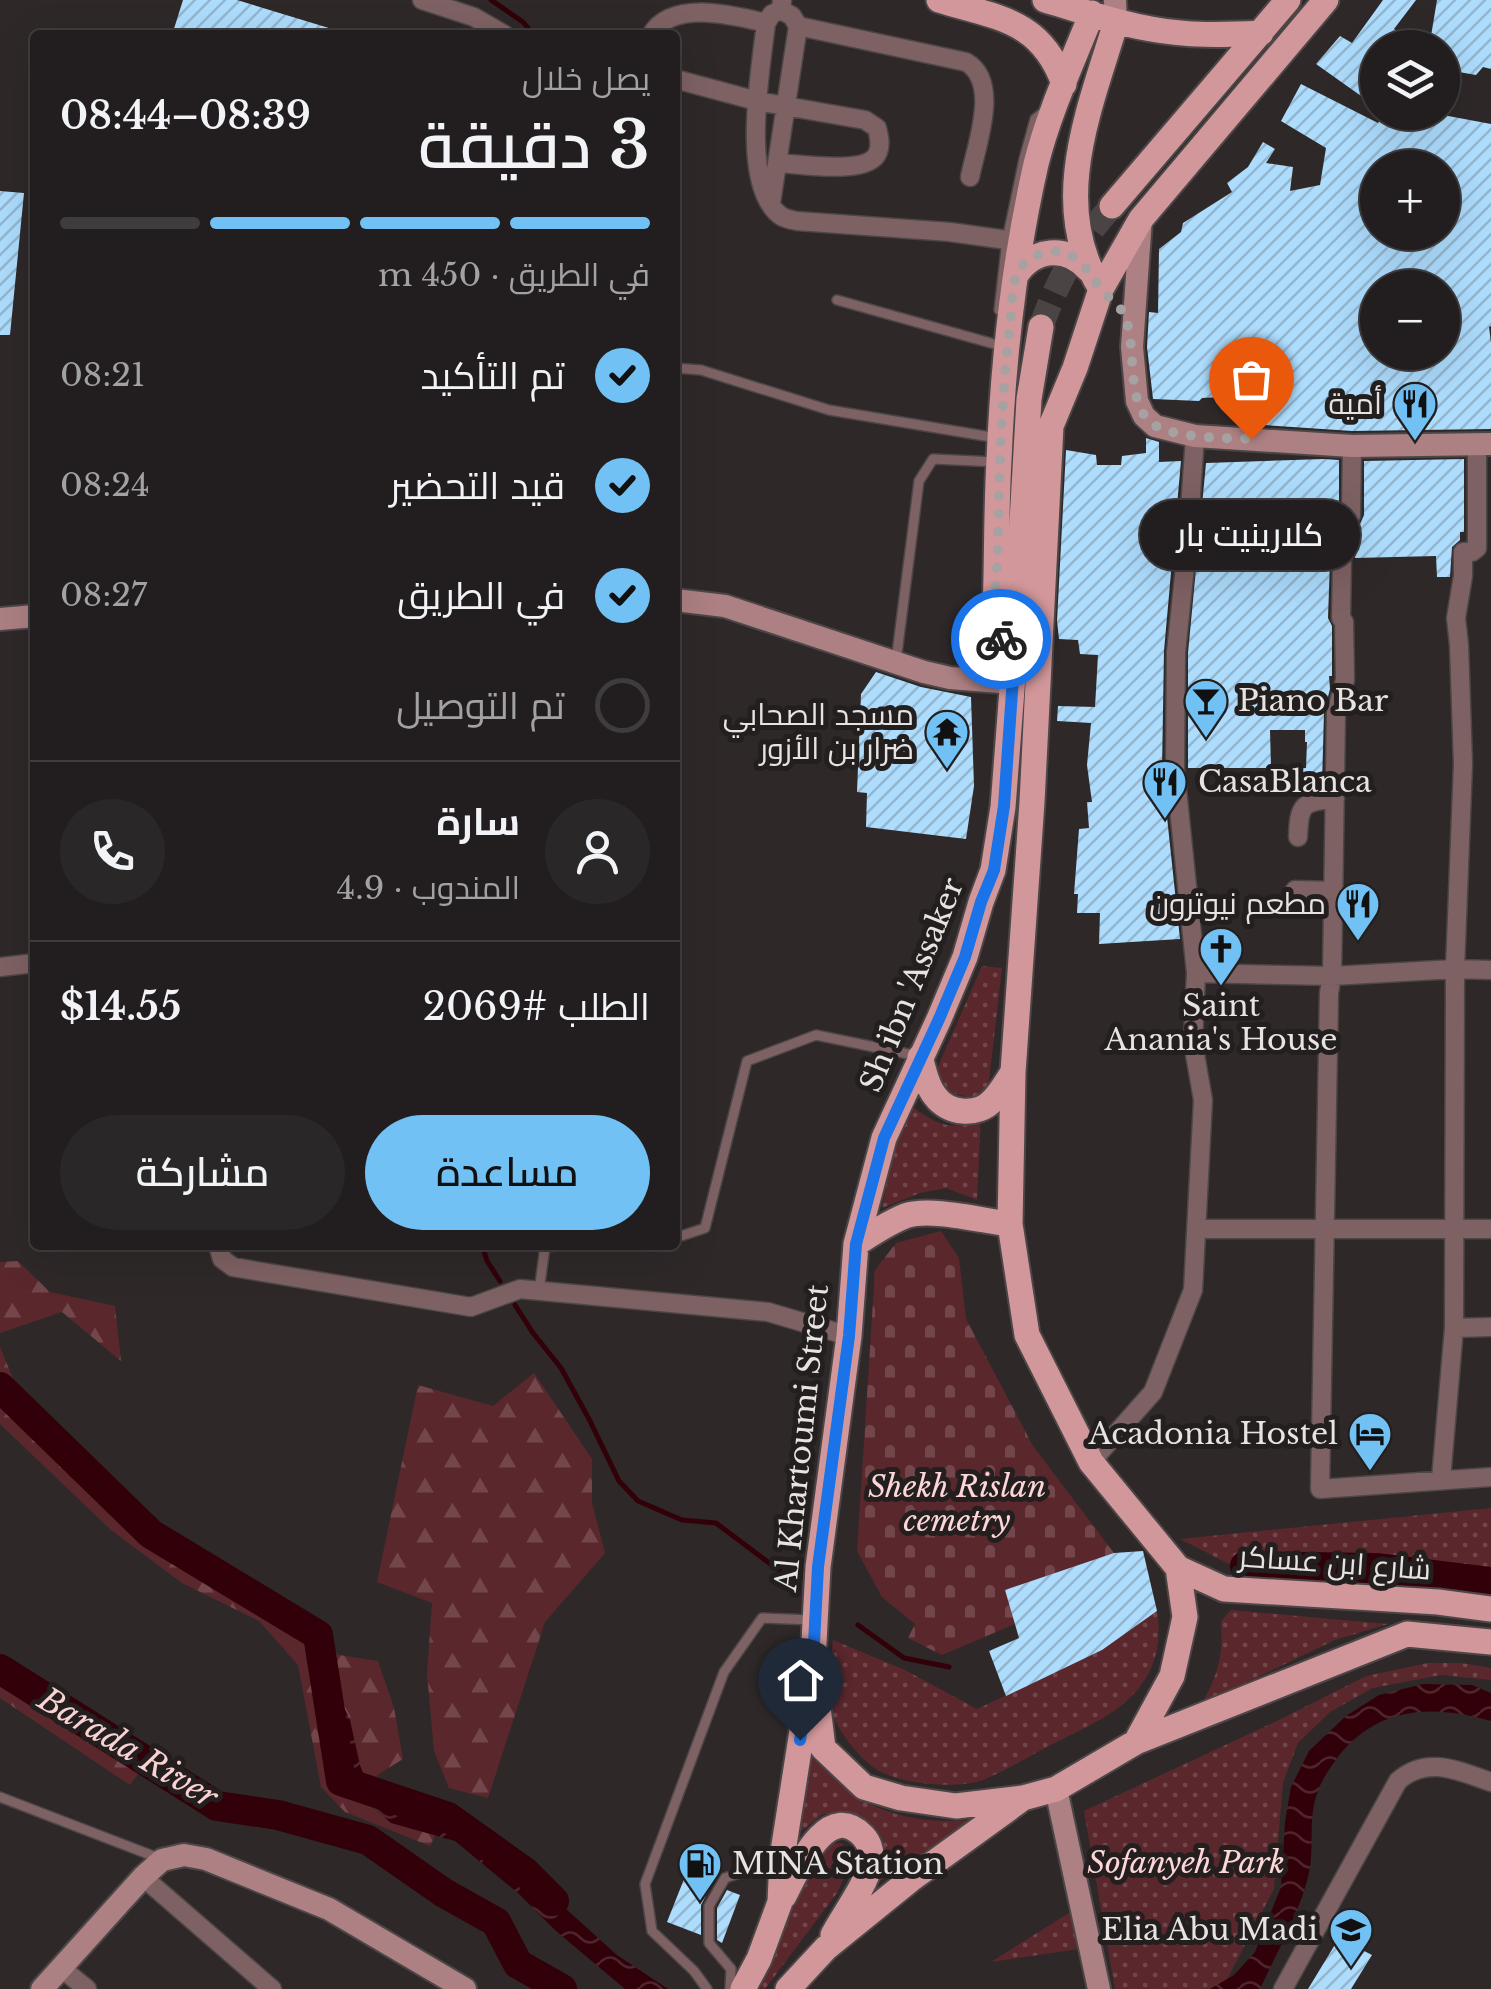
<!DOCTYPE html>
<html lang="ar">
<meta charset="utf-8">
<style>
body{margin:0;font-family:"Libre Baskerville",Cairo,serif;background:#2a2728;color:#f1f3f6;direction:rtl;height:100vh;display:flex;flex-direction:column;font-size:38px;white-space:nowrap}
*{box-sizing:border-box;margin:0}
p{font-size:32px;color:#a2a2a4}
.icon{flex:none;width:55px;height:55px;fill:none;stroke:currentColor;stroke-width:2;stroke-linecap:round;stroke-linejoin:round}
.map{position:relative;flex:1;overflow:hidden;direction:ltr}
.details{position:absolute;left:30px;top:30px;width:650px;height:1220px;display:flex;flex-direction:column;background:#221e1f;border-radius:10px;box-shadow:0 10px 40px #0002,0 0 0 2px #3f3c3d;direction:rtl}
.details>*{flex:none}
.controls{position:absolute;left:1360px;top:30px;display:grid;gap:20px}
.controls a{display:grid;place-items:center;width:100px;height:100px;border-radius:50%;background:#221e1f;box-shadow:0 10px 40px #0002,0 0 0 2px #3f3c3d;font-size:50px}
.pin{position:absolute;display:grid;place-items:center;width:85px;height:85px;color:#fff;margin:-102px -42px;border-radius:50% 50% 50% 0;rotate:-45deg;box-shadow:0 0 10px #0007}
.pin .icon{rotate:45deg}
.courier{position:absolute;display:grid;place-items:center;width:100px;height:100px;margin:-50px;border:8px solid #1a73e8;border-radius:50%;background:#fff;color:#222;box-shadow:0 2px 12px #0007}
.bubble{position:absolute;height:70px;border-radius:35px;background:#221e1f;box-shadow:0 10px 40px #0002,0 0 0 2px #3f3c3d;font-size:32px;font-weight:600;line-height:70px;text-align:center;direction:rtl}
.overview em{font-style:normal;font-weight:600}
.overview div{display:flex;flex-direction:column-reverse}
.overview{display:flex;align-items:center;justify-content:space-between;height:170px;padding:0 30px}
h1{font-size:65px;font-weight:600;line-height:75px}
.bar{display:grid;grid-template-columns:repeat(4,1fr);gap:15px 10px;align-content:center;height:120px;padding:0 30px}
.bar i{height:12px;border-radius:8px;background:#3f3c3d}
.bar .selected{background:#72c1f5}
.bar p{grid-column:span 4}
.line{display:flex;align-items:center;gap:25px;padding:0 30px;border-top:2px solid #3f3c3d}
.line div{flex:1}
.round{display:grid;place-items:center;flex:none;width:105px;height:105px;border-radius:52px;background:#2a2728}
ol{padding:0 30px;list-style:none}
li{display:flex;align-items:center;gap:30px;height:110px}
li p{margin-inline-start:auto}
li .icon{padding:10px;border-radius:50%;background:#72c1f5;color:#111;stroke-width:4}
li:last-child{color:#a2a2a4}
li i{width:55px;height:55px;border:5px solid #3f3c3d;border-radius:50%}
.cta{display:flex;gap:20px;margin-top:auto;padding:20px 30px}
.cta a{flex:1;height:115px;border-radius:60px;background:#72c1f5;color:#111;font-size:40px;font-weight:600;line-height:115px;text-align:center}
.cta a+a{background:#2a2728;color:#f1f3f6}
.map>svg:first-child{display:block}
.grass{fill:url(#grass-dots)}
.forest{fill:url(#forest-firs)}
.cemetery{fill:url(#cemetery-stones)}
.water{fill:url(#water-waves)}
.lines{fill:none;stroke-linecap:round;stroke-linejoin:round}
.stream{stroke:#310009;stroke-width:5}
.river{stroke:#310009;stroke-width:30}
.building{fill:url(#building-hatch);fill-rule:evenodd}
.primary-tunnel{stroke:#4a4445;stroke-width:25;stroke-dasharray:25 12;stroke-linecap:butt}
.lane-casing{stroke:#4c4647;stroke-width:12}
.street-casing{stroke:#4c4647;stroke-width:21}
.secondary-casing{stroke:#4c4647;stroke-width:26}
.primary-casing{stroke:#4c4647;stroke-width:29}
.lane{stroke:#7e6163;stroke-width:9}
.street{stroke:#7e6163;stroke-width:18}
.secondary{stroke:#ad8083;stroke-width:22}
.primary{stroke:#d2979b;stroke-width:25}
.done{stroke:#a6a2a2;stroke-width:10;stroke-dasharray:0 18}
.route{stroke:#1a73e8;stroke-width:12}
.labels{text-anchor:middle;stroke-width:10;stroke-linejoin:round;paint-order:stroke}
.poi-label{font-size:30px;fill:#e7e3e3;stroke:#241f1f;text-anchor:end}
.street-label{font-size:30px;fill:#e7e3e3;stroke:#241f1f}
.park-label{font-size:30px;font-style:italic;fill:#fed6d8;stroke:#241f1f}
.water-label{font-size:32px;font-style:italic;fill:#fad2d4;stroke:#241f1f}
</style>
<div class="map">
<svg width="1491" height="1989" viewBox="0 0 1491 1989">
<defs>
<pattern id="grass-dots" width="8" height="8" patternUnits="userSpaceOnUse" patternTransform="scale(2.5)"><rect width="8" height="8" fill="#5a272d"/><path d="M2 2h.1M6 6h.1" fill="none" stroke="#72464b" stroke-width="1.8" stroke-linecap="round"/></pattern>
<pattern id="forest-firs" width="22" height="20" patternUnits="userSpaceOnUse" patternTransform="scale(2.5)"><rect width="22" height="20" fill="#5a272d"/><path d="M5 1l3.5 6h-7zM16 11l3.5 6h-7z" fill="#72464b"/></pattern>
<pattern id="cemetery-stones" width="16" height="16" patternUnits="userSpaceOnUse" patternTransform="scale(2.5)"><rect width="16" height="16" fill="#5a272d"/><path d="M2 7V4a2 2 0 0 1 4 0v3zM10 15v-3a2 2 0 0 1 4 0v3z" fill="#72464b"/></pattern>
<pattern id="water-waves" width="16" height="10" patternUnits="userSpaceOnUse" patternTransform="scale(2.5)"><rect width="16" height="10" fill="#310009"/><path d="M0 5q4-4 8 0t8 0" fill="none" stroke="#4f252d"/></pattern>
<pattern id="building-hatch" width="6" height="6" patternUnits="userSpaceOnUse" patternTransform="scale(2.5)"><rect width="6" height="6" fill="#addcfd"/><path d="M-1 1l2-2M0 6l6-6M5 7l2-2" fill="none" stroke="#93b6cf"/></pattern>
</defs>
<rect width="100%" height="100%" fill="#2e2829"/>
<path class="grass" d="M982,966L1002,968L988,1090L971,1098L946,1091L933,1078Z
M903,1100C930,1119 949,1137 981,1116L977,1200L946,1188L920,1193L882,1208Z
M1491,1508V1573L1391,1562L1245,1572L1180,1539Z
M1231,1610L1388,1624L1335,1640L1202,1704C1219,1671 1223,1657 1221,1621Z
M1157,1611C1161,1637 1158,1662 1142,1684C1121,1713 1086,1727 1055,1743C1034,1753 1001,1774 980,1781C953,1789 899,1784 876,1769C860,1759 840,1733 833,1716C824,1692 830,1665 833,1640L905,1670L977,1709L1102,1650Z
M1428,1663H1461L1491,1668V1680L1441,1675L1373,1688L1330,1712L1298,1743L1283,1783L1274,1889L1222,1989H1115L1084,1811L1279,1720L1366,1676Z
M811,1737C836,1806 905,1826 973,1820L878,1882L879,1861L850,1815L823,1814L800,1832Z
M842,1843L851,1862L837,1893L765,1989H760L813,1860L827,1844Z
M1072,1911L1079,1949L991,1962Z"/>
<path class="forest" d="M18,1261L50,1292L115,1306L121,1361L62,1312L0,1333V1262Z
M0,1347L19,1393L71,1438L141,1513L214,1557L299,1630L339,1655L378,1661L394,1708L403,1759L376,1776L440,1826L430,1846L345,1812L321,1787L298,1665L259,1621L182,1583L111,1530L0,1424Z
M534,1373L592,1459V1503L605,1553L545,1622L488,1798L449,1788L434,1751L427,1674L432,1603L377,1582L418,1385L493,1406Z
M0,1658L154,1752L130,1785L0,1698Z"/>
<path class="cemetery" d="M941,1231L959,1258L966,1319L1033,1446L1114,1553L1015,1624L942,1655L908,1638L915,1624L882,1597L857,1551L875,1270L896,1243Z"/>
<path class="water" d="M323,1664L350,1720L360,1765L370,1791L448,1817L525,1872L617,1955L668,1989H625L556,1931L518,1893L455,1841L391,1823L341,1781Z
M1423,1684L1472,1685L1491,1693V1721C1432,1704 1377,1706 1337,1758C1330,1768 1322,1779 1318,1791C1308,1816 1314,1842 1310,1867C1304,1905 1276,1954 1260,1989H1210L1234,1975L1255,1952L1281,1887L1285,1822L1291,1787L1309,1751L1346,1716L1379,1695Z"/>
<g class="lines">
<path class="stream" d="M491,0L523,22L534,35
M482,1245L487,1261L500,1281
M515,1305L533,1333L561,1368L589,1419L619,1481L638,1501L682,1520L716,1523L784,1574
M858,1625L904,1658L949,1667"/>
<path class="river" d="M0,1387L151,1534L318,1635L341,1781L448,1817L525,1872L554,1901
M1245,1566L1376,1568L1491,1582
M0,1669L217,1806L278,1815L368,1840L444,1893L496,1922L518,1964L562,1989"/>
</g>
<path class="building" d="M183,0H237L342,32L341,35H219L196,28L194,35H172Z
M1383,0H1416L1394,29L1409,39L1403,48H1378V108L1316,64L1340,36L1352,43Z
M1437,0H1491V69L1483,67L1476,75L1453,71L1445,68L1442,63V48H1429Z
M1301,84L1378,123L1385,112H1427L1491,124V326L1489,327L1491,343V429L1352,431L1249,424V417L1243,418L1242,396L1202,398L1199,401L1153,399L1147,347L1149,312L1158,313L1159,249L1181,232L1183,223L1232,192L1227,183L1248,167L1263,142L1275,149L1266,163L1293,167L1290,191L1320,185L1326,148L1281,121ZM1378,168H1442V232H1378ZM1378,288H1442V352H1378Z
M0,191L24,193L10,335H0Z
M1146,438L1159,442V462L1181,461L1164,651L1162,770L1180,939L1099,944L1100,913H1077L1078,894H1074L1079,829L1089,828L1087,802H1092L1087,765L1091,723L1057,721L1058,706L1095,707L1098,655L1080,654L1078,640L1059,639L1057,621L1066,450L1096,455L1097,465H1121L1122,456L1146,453Z
M1324,459L1339,460V512L1334,525L1330,561L1328,618L1332,626V676H1329L1330,689L1324,713L1322,784L1289,785L1287,769L1306,768L1307,742H1305V730H1270L1271,768H1188V653L1206,463Z
M1464,459V532H1460V540L1452,547L1450,577H1437L1436,556L1355,558L1358,529L1364,515V461Z
M876,672L921,687L971,697L974,786L966,839L866,827L867,793L857,792L861,694Z
M1143,1551L1157,1611L1102,1650L1006,1696L989,1651L1019,1638L1005,1590L1114,1553Z
M686,1874L712,1884L701,1905V1935L667,1922Z
M727,1890L740,1895L722,1943L717,1940V1908Z
M1339,1938L1372,1955L1351,1989H1308Z"/>
<g class="lines">
<path class="primary-tunnel" d="M1041,327C1057,281 1079,242 1112,206"/>
<defs>
<path id="lane" d="M837,300L998,345
M999,310L1007,240L1024,159L1035,119L1046,110
M675,368L701,370L829,410L997,438
M896,661L919,481L933,459L996,462
M675,1238L705,1228L747,1061L816,1035L918,1056
M539,1291L545,1247L569,1245
M0,1797L161,1859
M707,1989L694,1971L652,1931L645,1884L724,1672L762,1618L812,1620
M730,1989L731,1969L709,1943V1906L725,1878L780,1859"/>
<path id="street" d="M422,0L474,17L505,35
M782,0L781,10L772,14L766,23C761,68 739,186 781,216C786,219 792,220 797,221L950,232L1007,240
M781,10L792,16L798,26L966,62C1001,82 976,146 970,177
M651,35C671,0 729,14 766,23
M675,79L757,101L865,120L877,128C879,136 881,144 878,152C870,176 800,164 778,163
M771,203L798,26
M1352,446L1351,515L1346,526L1342,561L1341,618L1344,622L1345,680L1336,713L1332,976L1329,993L1320,1489L1491,1477
M1298,837C1299,804 1303,801 1335,799
M1295,890L1334,891
M0,967L35,963
M1196,973L1332,976L1455,969L1491,970
M1197,1229H1491
M218,1245L222,1259L233,1267L471,1307L520,1289L768,1312L849,1336
M1454,1328L1491,1327
M1091,1462L1153,1392L1193,1290L1203,1100L1193,1043L1196,973L1175,770L1176,652L1188,538L1195,436
M1441,1479L1454,1328L1455,969L1463,764L1459,645L1456,618L1463,576V552H1472L1477,548V445
M143,1877L272,1989
M60,1967L87,1989
M1283,1989L1398,1781C1427,1755 1459,1771 1491,1782"/>
<path id="secondary" d="M1115,0L1116,22
M1141,219L1132,347L1137,401L1144,416L1155,426L1195,436L1352,446L1491,444
M675,600L725,606L924,672L950,678L1013,683
M0,619L35,616
M1056,1789L1099,1989
M42,1989L143,1877L162,1860L184,1855L206,1859L329,1909L465,1989"/>
<path id="primary" d="M939,0C997,18 1041,19 1064,84
M1045,0C1080,10 1115,23 1151,29C1188,36 1224,35 1261,33
M1326,0L1141,219L1101,289L1075,368L1051,426L1032,802L1013,1072L1010,1224L1027,1335L1091,1462L1178,1568L1224,1589L1438,1602L1491,1609
M1112,206L1288,0
M1016,275C1034,248 1066,245 1088,269
M1101,289C1048,205 1090,108 1116,22
M1014,662L998,631L995,613C997,562 996,511 999,460C1003,361 1014,261 1036,164C1049,112 1072,63 1092,13
M920,1057C924,1069 926,1085 935,1096C948,1114 978,1117 993,1100C1001,1092 1007,1081 1013,1072
M856,1244C871,1234 888,1223 905,1216C930,1207 983,1221 1010,1224
M816,1691L823,1748L864,1787L901,1798L956,1806L1023,1798L1056,1789L1136,1742L1407,1634L1491,1642
M1136,1742L1172,1676L1185,1617L1178,1568
M784,1896C797,1872 826,1798 863,1836C870,1843 873,1855 870,1865C865,1887 844,1914 833,1935
M743,1989L759,1959L780,1902L782,1858L813,1661L818,1567L849,1336L856,1244L884,1138L939,1019L965,957L981,902L993,870L1003,807L1014,663L1029,399L1041,327
M788,1989L826,1948L910,1880L1019,1801"/>
</defs>
<use href="#lane" class="lane-casing"/>
<use href="#street" class="street-casing"/>
<use href="#secondary" class="secondary-casing"/>
<use href="#primary" class="primary-casing"/>
<use href="#lane" class="lane"/>
<use href="#street" class="street"/>
<use href="#secondary" class="secondary"/>
<use href="#primary" class="primary"/>
</g>
<g class="lines">
<path class="done" d="M1001,639C990,610 997,577 998,548C999,473 1001,400 1010,326C1012,310 1011,288 1017,274C1021,264 1031,258 1040,254C1073,243 1084,267 1100,288C1107,298 1121,305 1125,317C1137,347 1126,396 1148,420C1166,439 1225,438 1251,439"/>
<path class="route" d="M800,1740L813,1662L818,1567L849,1336L856,1244L884,1138L939,1019L965,957L981,902L994,870L1004,806L1014,663L1001,639"/>
</g>
<defs>
<symbol id="restaurant-pin" viewBox="-11 -11 22 30"><path d="M0 17L-7.5 6A9.5 9.5 0 1 1 7.5 6Z" fill="#72c1f5" stroke="#241f1f"/><path d="M-5-6h1v4h1v-4h1v4h1v-4h1v5L-1.5 .5V6h-2V.5L-5-1ZM5-6V6H3V1.5H1.5Q1.5-4 5-6Z" fill="#111"/></symbol>
<symbol id="bar-pin" viewBox="-11 -11 22 30"><path d="M0 17L-7.5 6A9.5 9.5 0 1 1 7.5 6Z" fill="#72c1f5" stroke="#241f1f"/><path d="M-6-5H6L.8 .8V4.5H3.5V6h-7V4.5H-.8V.8Z" fill="#111"/></symbol>
<symbol id="temple-pin" viewBox="-11 -11 22 30"><path d="M0 17L-7.5 6A9.5 9.5 0 1 1 7.5 6Z" fill="#72c1f5" stroke="#241f1f"/><path d="M0-6L5-2H3V0L6.5 2.5H4V6H1.5V3h-3V6H-4V2.5H-6.5L-3 0V-2H-5Z" fill="#111"/></symbol>
<symbol id="church-pin" viewBox="-11 -11 22 30"><path d="M0 17L-7.5 6A9.5 9.5 0 1 1 7.5 6Z" fill="#72c1f5" stroke="#241f1f"/><path d="M-1.2-6h2.4v3.5h3.3v2.4h-3.3V6h-2.4V-.1h-3.3v-2.4h3.3Z" fill="#111"/></symbol>
<symbol id="hotel-pin" viewBox="-11 -11 22 30"><path d="M0 17L-7.5 6A9.5 9.5 0 1 1 7.5 6Z" fill="#72c1f5" stroke="#241f1f"/><path d="M-6-4.5h1.5V1H6V5H4.5V3h-9V5H-6ZM-4 0a1.8 1.8 0 1 1 3.6 0ZM.5 0V-2.5h3Q6-2.5 6 0Z" fill="#111"/></symbol>
<symbol id="fuel-pin" viewBox="-11 -11 22 30"><path d="M0 17L-7.5 6A9.5 9.5 0 1 1 7.5 6Z" fill="#72c1f5" stroke="#241f1f"/><path d="M-5.5-6h7V0h2V4h1.3V-2.5L3-4.5l.8-.8L6-3V5H2.5V1h-1V6h-7ZM-4.2-4.7v3.2H.2V-4.7Z" fill="#111"/></symbol>
<symbol id="school-pin" viewBox="-11 -11 22 30"><path d="M0 17L-7.5 6A9.5 9.5 0 1 1 7.5 6Z" fill="#72c1f5" stroke="#241f1f"/><path d="M0-5L7-2L0 1L-7-2ZM-4 1L0 2.5L4 1V4Q0 6-4 4Z" fill="#111"/></symbol>
</defs>
<g fill-rule="evenodd">
<use href="#restaurant-pin" x="1390" y="379" width="50" height="68"/>
<use href="#bar-pin" x="1181" y="676" width="50" height="68"/>
<use href="#temple-pin" x="922" y="707" width="50" height="68"/>
<use href="#restaurant-pin" x="1140" y="757" width="50" height="68"/>
<use href="#restaurant-pin" x="1333" y="879" width="50" height="68"/>
<use href="#church-pin" x="1196" y="924" width="50" height="68"/>
<use href="#hotel-pin" x="1345" y="1409" width="50" height="68"/>
<use href="#fuel-pin" x="675" y="1839" width="50" height="68"/>
<use href="#school-pin" x="1326" y="1905" width="50" height="68"/>
</g>
<g class="labels">
<g class="poi-label">
<text x="1382" y="414">أمية</text>
<text x="1238" y="711" text-anchor="start">Piano Bar</text>
<text x="914" y="725">مسجد الصحابي<tspan x="914" dy="34">ضرار بن الأزور</tspan></text>
<text x="1198" y="792" text-anchor="start">CasaBlanca</text>
<text x="1326" y="914">مطعم نيوترون</text>
<text x="1221" y="1016" text-anchor="middle">Saint<tspan x="1221" dy="34">Anania's House</tspan></text>
<text x="1338" y="1444">Acadonia Hostel</text>
<text x="732" y="1874" text-anchor="start">MINA Station</text>
<text x="1318" y="1940">Elia Abu Madi</text>
</g>
<g class="street-label">
<text transform="translate(912 985) rotate(-68)" y="10">Sh ibn 'Assaker</text>
<text transform="translate(802 1438) rotate(-84)" y="10">Al Khartoumi Street</text>
<text transform="translate(1335 1563) rotate(4)" y="10">شارع ابن عساكر</text>
</g>
<g class="park-label">
<text x="957" y="1497">Shekh Rislan<tspan x="957" dy="34">cemetry</tspan></text>
<text x="1186" y="1873">Sofanyeh Park</text>
</g>
<g class="water-label">
<text transform="translate(128 1748) rotate(31)" y="11">Barada River</text>
</g>
</g>
</svg>
<div class="controls">
<a><svg class="icon" aria-label="layers" viewBox="0 0 24 24"><path d="M12 4l9 5-9 5-9-5zM3 14l9 5 9-5"/></svg></a>
<a>+</a>
<a>−</a>
</div>
<div class="pin" style="left:1251px;top:439px;background:#ea580c"><svg class="icon" aria-label="bag" viewBox="0 0 24 24"><path d="M5 8h14l-1 12H6zM9 8a3 3 0 0 1 6 0"/></svg></div>
<div class="pin" style="left:800px;top:1740px;background:#1f2937"><svg class="icon" aria-label="home" viewBox="0 0 24 24"><path d="M3 11l9-7 9 7M6 9v11h12V9"/></svg></div>
<div class="courier" style="left:1001px;top:639px"><svg class="icon" aria-label="bike" viewBox="0 0 24 24"><circle cx="6" cy="16" r="4"/><circle cx="18" cy="16" r="4"/><path d="M6 16l4-8h5l3 8M10 8l3 8H6M13 5h3"/></svg></div>
<div class="bubble" style="left:1140px;top:500px;width:220px">كلارينيت بار</div>
<section class="details">
<div class="overview"><div><h1>3 دقيقة</h1><p>يصل خلال</p></div><em>08:39–08:44</em></div>
<div class="bar"><i class="selected"></i><i class="selected"></i><i class="selected"></i><i></i><p>في الطريق · 450 m</p></div>
<ol>
<li><svg class="icon" aria-label="check" viewBox="0 0 24 24"><path d="M5 12l5 5 9-10"/></svg>تم التأكيد<p>08:21</p></li>
<li><svg class="icon" aria-label="check" viewBox="0 0 24 24"><path d="M5 12l5 5 9-10"/></svg>قيد التحضير<p>08:24</p></li>
<li><svg class="icon" aria-label="check" viewBox="0 0 24 24"><path d="M5 12l5 5 9-10"/></svg>في الطريق<p>08:27</p></li>
<li><i></i>تم التوصيل</li>
</ol>
<div class="line" style="height:180px"><a class="round"><svg class="icon" aria-label="person" viewBox="0 0 24 24"><circle cx="12" cy="8" r="4"/><path d="M4 21q1-7 8-7t8 7"/></svg></a><div><b>سارة</b><p>المندوب · 4.9</p></div><a class="round"><svg class="icon" aria-label="phone" viewBox="0 0 24 24"><path d="M5 4h4l2 5-3 2q2 4 5 5l2-3 5 2v4C11 20 4 13 5 4z"/></svg></a></div>
<div class="line" style="height:130px"><div>الطلب #2069</div><b>$14.55</b></div>
<div class="cta"><a>مساعدة</a><a>مشاركة</a></div>
</section>
</div>
